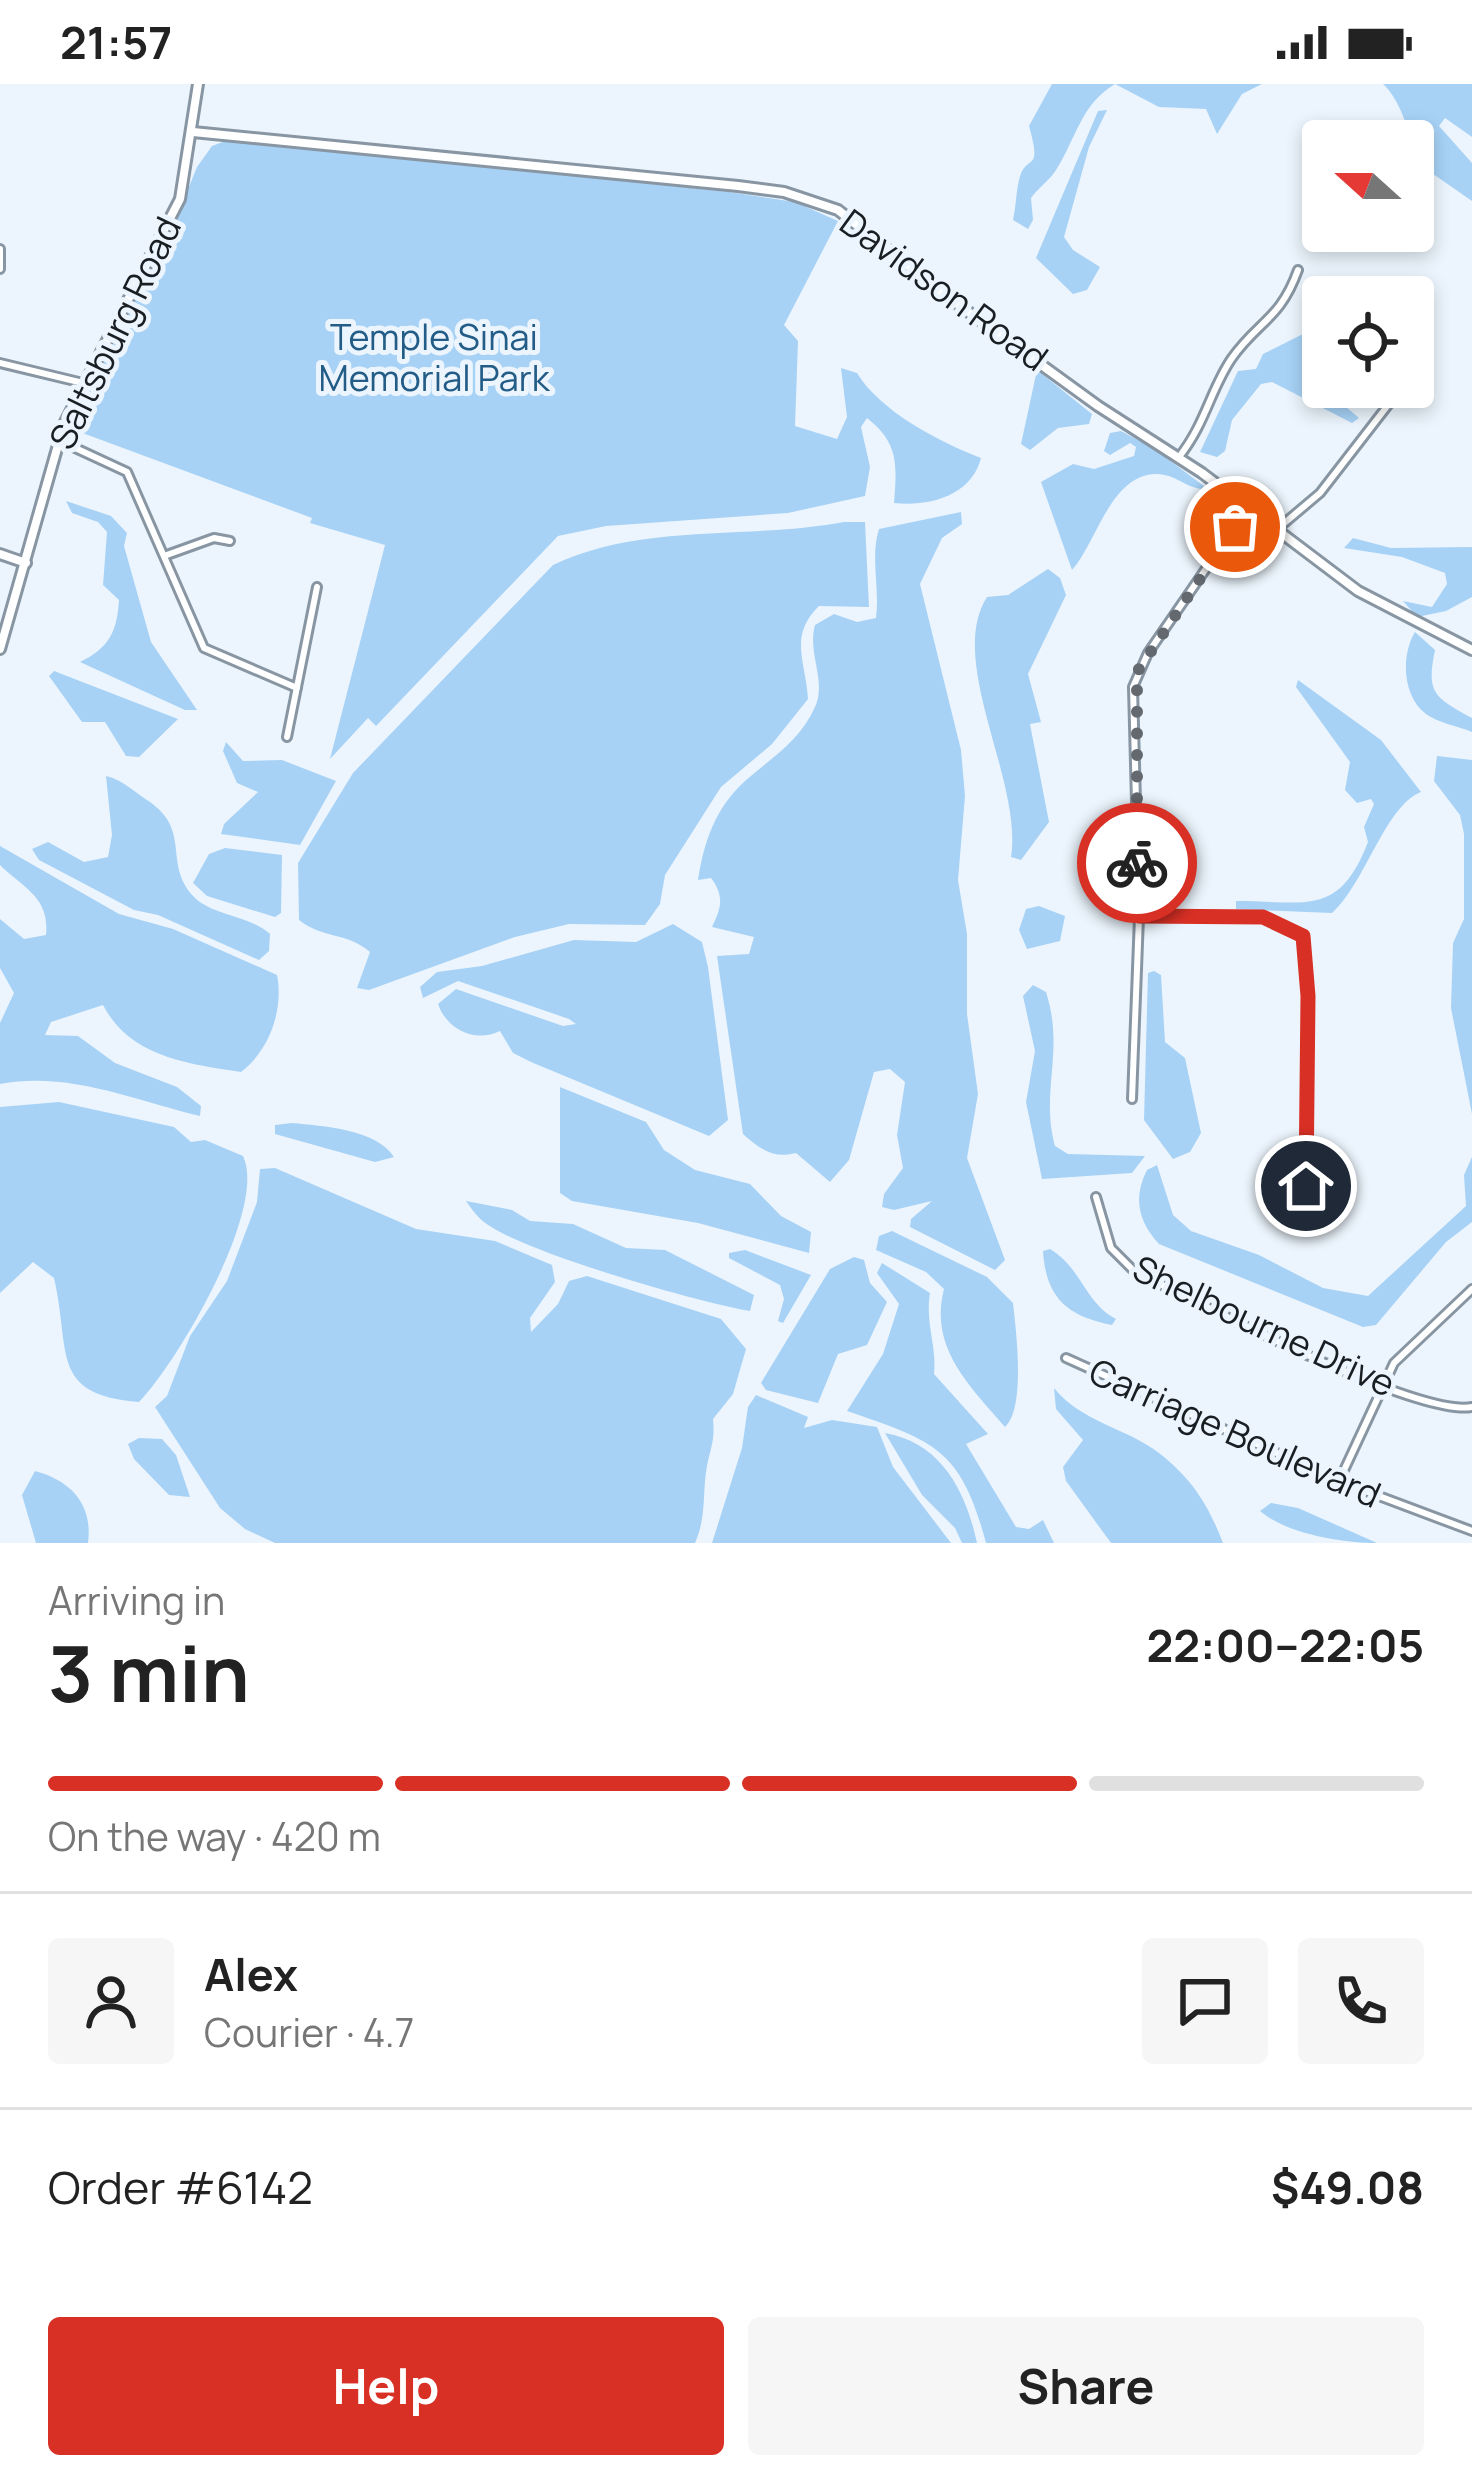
<!DOCTYPE html>
<meta charset="utf-8">
<style>
body{margin:0;font-family:Manrope,sans-serif;background:#f6f6f6;color:#222;height:100vh;display:flex;flex-direction:column;font-size:45px;white-space:nowrap}
*{box-sizing:border-box;margin:0}
p{font-size:39px;color:#767676}
.icon{flex:none;width:66px;height:66px;fill:none;stroke:currentColor;stroke-width:2;stroke-linecap:round;stroke-linejoin:round}
.map{position:relative;height:1459px;overflow:hidden}
.drawer{display:flex;flex-direction:column;background:#fff;flex:1}
.drawer>*{flex:none}
.needle{width:78px;rotate:291deg}
.controls{position:absolute;left:1302px;top:36px;display:grid;gap:24px}
.controls a{display:grid;place-items:center;width:132px;height:132px;border-radius:12px;background:#fff;box-shadow:0 6px 18px #0003;font-size:60px}
.pin{position:absolute;display:grid;place-items:center;width:102px;height:102px;color:#fff;margin:-51px;border:6px solid #fff;border-radius:50%;box-shadow:0 3px 12px #0007}
.courier{position:absolute;display:grid;place-items:center;width:120px;height:120px;margin:-60px;border:9px solid #d93025;border-radius:50%;background:#fff;color:#222;box-shadow:0 3px 15px #0007}
.head em{font-style:normal;font-weight:700}
.head div{display:flex;flex-direction:column-reverse}
.head{display:flex;align-items:center;justify-content:space-between;height:204px;padding:0 48px}
h1{font-size:78px;font-weight:700;line-height:90px}
.bar{display:grid;grid-template-columns:repeat(4,1fr);gap:18px 12px;align-content:center;height:144px;padding:0 48px}
.bar i{height:15px;border-radius:9px;background:#e0e0e0}
.bar .active{background:#d93025}
.bar p{grid-column:span 4}
.line{display:flex;align-items:center;gap:30px;padding:0 48px;border-top:3px solid #e0e0e0}
.line div{flex:1}
.round{display:grid;place-items:center;flex:none;width:126px;height:126px;border-radius:12px;background:#f6f6f6}
.primary-button{display:flex;gap:24px;margin-top:auto;padding:24px 48px}
.primary-button a{flex:1;height:138px;border-radius:12px;background:#d93025;color:#fff;font-size:48px;font-weight:700;line-height:138px;text-align:center}
.primary-button a+a{background:#f6f6f6;color:#222}
.status{display:flex;justify-content:space-between;align-items:center;height:84px;padding:0 60px;background:#fff;direction:ltr}
.status svg{height:33px;fill:currentColor}
.map>svg:first-child{display:block}
.green{fill:#a7d2f6}
.lines{fill:none;stroke-linecap:round;stroke-linejoin:round}
.minor-casing{stroke:#8896a3;stroke-width:12}
.tertiary-casing{stroke:#8896a3;stroke-width:14}
.secondary-casing{stroke:#8896a3;stroke-width:14}
.minor{stroke:#fff;stroke-width:6}
.tertiary{stroke:#fff;stroke-width:8}
.secondary{stroke:#fff;stroke-width:8}
.done{stroke:#63696f;stroke-width:12;stroke-dasharray:0 21.6}
.route{stroke:#d93025;stroke-width:15}
.labels{text-anchor:middle;stroke-width:10;stroke-linejoin:round;paint-order:stroke}
.street-label{font-size:36px;fill:#191e23;stroke:#ecf5fd}
.park-label{font-size:36px;fill:#225c87;stroke:#ecf5fd}
</style>
<div class="status"><b>21:57</b><svg viewBox="0 0 49 12"><path d="M0 12V9h3v3zM5 12V6h3v6zM10 12V3h3v9zM15 12V0h3v12zM26 1h20v11H26zM47 4h2v5h-2z"/></svg></div>
<div class="map">
<svg width="1472" height="1459" viewBox="0 0 1472 1459">
<rect width="100%" height="100%" fill="#ecf5fd"/>
<path class="green" d="M1052,0H1262L1242,10L1217,50L1206,25L1159,23L1115,0C1081,20 1076,55 1056,86C1049,97 1039,103 1031,114L1033,136L1028,145L1013,136C1016,123 1016,108 1019,96C1026,67 1043,92 1029,42Z
M1383,0H1472V53L1445,34L1439,42L1472,79V117L1413,76C1413,56 1401,16 1383,0Z
M1107,26L1089,63L1064,153L1073,166L1100,183L1087,206L1073,210L1036,174L1098,27Z
M228,56L729,108L795,118L838,137L784,241L798,257L795,342L837,355L847,333L841,284L857,289C880,327 939,358 981,374C972,411 930,423 894,419C897,381 899,359 867,334L861,343L870,383L865,412L788,429L606,442L558,452L376,642L368,634L330,675L385,461L310,439L312,434L69,344L169,152L197,83L212,62Z
M1323,240V262L1309,283L1312,294L1359,334L1352,339L1272,298L1261,300L1232,336L1225,367L1217,373L1200,368L1238,287L1256,285L1263,270Z
M1037,286L1092,330L1089,340L1058,344L1030,366L1021,360Z
M1121,347L1153,364L1208,405C1188,407 1176,389 1155,390C1110,392 1097,458 1072,486L1041,398L1073,380L1094,385L1134,372L1136,363L1130,359L1110,371L1104,367L1110,349Z
M66,417L111,432L127,449L124,462L151,558L197,626H185L80,578C109,564 117,548 119,516L103,501L107,448L98,438L72,429Z
M961,428L962,440L942,454L920,500L961,666L965,712L958,796L967,850V930L978,1010L967,1074L1005,1176L995,1186L910,1143L911,1135L932,1117L894,1126L882,1123L884,1110L903,1084L897,1051L905,998L890,985L874,988L849,1076L830,1098L796,1069C773,1075 760,1065 743,1050L717,872L749,870L754,853L712,843C721,824 725,813 711,794L698,796C704,758 715,724 745,697C771,674 800,657 815,623C827,597 807,569 815,541L834,530L857,538L876,534C880,504 870,473 879,445Z
M844,438H865L869,523L819,522C788,552 806,578 808,615L772,660L721,703L665,791L660,820L645,841L569,840L515,853L369,906L357,904L370,868C347,848 323,855 299,836L298,779L353,689L553,481C643,438 749,456 844,438Z
M1353,454L1391,464L1472,463V513L1446,527L1417,533L1403,517L1432,523L1447,500L1445,489L1402,473L1344,464Z
M1048,485L1060,494L1066,511L1028,590L1041,638L1030,640L1049,738L1021,776L1011,773C1023,697 946,577 987,513L1008,511Z
M1415,548L1435,566C1426,609 1434,613 1472,634V648C1458,642 1438,639 1426,630C1402,612 1401,571 1415,548Z
M54,587L178,635L139,673L126,672L105,638H82L49,592Z
M1298,596L1381,656L1421,708C1385,722 1365,800 1332,829L1236,825V817C1305,817 1339,834 1368,758L1364,743L1374,720L1371,715L1357,719L1345,706L1350,678L1296,603Z
M226,658L243,677L282,676L336,697L300,761L221,750L224,740L258,708L237,699L223,667Z
M1437,672L1472,676V1030L1451,924L1453,859L1464,835V750L1460,731L1434,697Z
M106,692C123,696 133,707 147,716C193,746 162,779 194,813C213,832 249,831 270,850L269,867L259,876L158,831L134,826L39,776L32,765L48,758L84,778L108,773L112,751Z
M0,762L119,830L173,845L277,891C284,926 269,967 241,988C188,980 130,973 103,921L51,938L45,951L78,952L115,979L177,1003L201,1022L200,1032C133,1016 69,987 0,1000V939L14,909L0,884V835L24,855L46,851C50,813 23,804 0,781Z
M225,764L282,771L281,829L275,833L207,812L193,799L209,770Z
M1039,822L1065,832L1060,857L1027,865L1019,846L1026,825Z
M673,840L702,858L708,883L728,1036L709,1052L531,978L513,969L500,947C475,959 447,946 438,920L456,905L563,942L576,940L569,935L458,897L423,914L420,903L437,888L482,882L574,856L636,858Z
M1154,887L1161,891L1165,958L1185,974L1201,1049L1190,1068L1173,1075L1144,1036L1148,889Z
M1033,901L1046,908C1065,967 1040,1008 1055,1062L1068,1070L1145,1072L1132,1089L1042,1095L1026,1018L1035,967L1023,912Z
M560,1003L646,1038L664,1066L695,1086L750,1100L781,1132L811,1148L809,1169L698,1139L572,1117L560,1109Z
M59,1018L174,1043L191,1058L205,1056L243,1072C268,1124 178,1278 139,1318C49,1311 71,1268 54,1194L33,1178L0,1209V1023Z
M292,1039C323,1042 376,1045 394,1073L375,1078L275,1050V1041Z
M1472,1073V1138L1446,1158L1376,1241L1363,1243L1159,1160C1138,1137 1133,1114 1147,1086L1157,1081L1173,1131L1191,1147L1259,1171L1323,1204L1368,1212L1466,1122L1464,1091Z
M275,1084L416,1145L495,1157L552,1181L555,1198L530,1234L531,1248L558,1220L569,1197L587,1192L721,1235L746,1265L733,1310L713,1335C715,1357 711,1362 707,1382C702,1409 707,1432 695,1459H275L245,1445L220,1424L155,1323L167,1312L190,1252L227,1197L257,1118L260,1085Z
M466,1117L512,1126L530,1137L573,1140L626,1164L665,1166L754,1211L750,1227C697,1218 522,1168 484,1138C477,1133 471,1124 466,1117Z
M892,1147L987,1193L1013,1219C1016,1246 1026,1324 1005,1343C968,1300 929,1263 944,1205L926,1188L876,1166L879,1152Z
M1050,1165C1081,1183 1085,1219 1116,1235L1112,1241C1066,1232 1046,1213 1043,1167Z
M745,1166L811,1191L783,1239L778,1237L784,1215L780,1201L729,1174V1169Z
M854,1173L864,1176L870,1199L887,1218L867,1261L838,1270L818,1319L766,1306L761,1299L830,1185Z
M882,1179L930,1209C925,1239 937,1262 934,1290L988,1350L966,1360L1016,1443L1029,1445L1043,1436L1054,1459H986C961,1364 934,1357 847,1327L883,1270L899,1220L877,1189Z
M1054,1304C1081,1338 1127,1344 1159,1369C1192,1395 1208,1420 1223,1459H1111L1066,1397L1063,1383L1083,1356L1056,1325Z
M756,1311L808,1333L804,1344L832,1336L877,1343L893,1383L951,1459H712L742,1364L748,1323Z
M885,1349C942,1359 966,1408 977,1459H962L955,1444L922,1411Z
M139,1354L162,1355L176,1371L190,1413L169,1411L134,1375L128,1360Z
M35,1387C72,1397 93,1421 88,1459H36L22,1411Z
M1271,1419L1298,1424L1377,1459C1342,1459 1287,1450 1260,1427Z"/>
<g class="lines">
<defs>
<path id="minor" d="M0,165V185
M0,279L83,299
M1413,299L1417,298
M58,356L127,388L204,564L297,604
M1179,373C1206,339 1211,304 1232,274C1258,237 1280,236 1298,186
M1275,447L1320,409L1402,303
M164,472L214,454L230,457
M287,653L317,503
M1139,833H1263L1303,852L1308,912L1306,1103
M1132,1015L1139,833L1133,603L1148,569L1247,425
M1096,1113L1111,1164L1134,1187C1196,1217 1415,1333 1472,1323
M1066,1274L1339,1397L1472,1447
M1339,1397L1394,1279L1472,1205"/>
<path id="tertiary" d="M193,48L738,102L784,108L838,126L945,211L1098,322L1202,389L1358,507L1472,566
M0,470L26,479"/>
<path id="secondary" d="M0,565L64,340L180,115L198,0"/>
</defs>
<use href="#minor" class="minor-casing"/>
<use href="#tertiary" class="tertiary-casing"/>
<use href="#secondary" class="secondary-casing"/>
<use href="#minor" class="minor"/>
<use href="#tertiary" class="tertiary"/>
<use href="#secondary" class="secondary"/>
</g>
<g class="lines">
<path class="done" d="M1137,779V588L1235,443"/>
<path class="route" d="M1137,779L1139,832L1263,833L1303,852L1308,912L1306,1102"/>
</g>
<g class="labels">
<g class="street-label">
<text transform="translate(944 206) rotate(36)" y="13">Davidson Road</text>
<text transform="translate(115 249) rotate(-64)" y="13">Saltsburg Road</text>
<text transform="translate(1264 1242) rotate(25)" y="13">Shelbourne Drive</text>
<text transform="translate(1235 1349) rotate(24)" y="13">Carriage Boulevard</text>
</g>
<g class="park-label">
<text x="434" y="266">Temple Sinai<tspan x="434" dy="41">Memorial Park</tspan></text>
</g>
</g>
</svg>
<div class="controls">
<a><svg class="needle" viewBox="-14 -14 28 28"><path d="M0-13l5 13h-10z" fill="#e53935"/><path d="M0 13l5-13h-10z" fill="#767676"/></svg></a>
<a><svg class="icon" aria-label="locate" viewBox="0 0 24 24"><circle cx="12" cy="12" r="6"/><path d="M12 2v4M12 18v4M2 12h4M18 12h4"/></svg></a>
</div>
<div class="pin" style="left:1235px;top:443px;background:#ea580c"><svg class="icon" aria-label="bag" viewBox="0 0 24 24"><path d="M5 8h14l-1 12H6zM9 8a3 3 0 0 1 6 0"/></svg></div>
<div class="pin" style="left:1306px;top:1102px;background:#1f2937"><svg class="icon" aria-label="home" viewBox="0 0 24 24"><path d="M3 11l9-7 9 7M6 9v11h12V9"/></svg></div>
<div class="courier" style="left:1137px;top:779px"><svg class="icon" aria-label="bike" viewBox="0 0 24 24"><circle cx="6" cy="16" r="4"/><circle cx="18" cy="16" r="4"/><path d="M6 16l4-8h5l3 8M10 8l3 8H6M13 5h3"/></svg></div>
</div>
<section class="drawer">
<div class="head"><div><h1>3 min</h1><p>Arriving in</p></div><em>22:00–22:05</em></div>
<div class="bar"><i class="active"></i><i class="active"></i><i class="active"></i><i></i><p>On the way · 420 m</p></div>
<div class="line" style="height:216px"><a class="round"><svg class="icon" aria-label="person" viewBox="0 0 24 24"><circle cx="12" cy="8" r="4"/><path d="M4 21q1-7 8-7t8 7"/></svg></a><div><b>Alex</b><p>Courier · 4.7</p></div><a class="round"><svg class="icon" aria-label="chat" viewBox="0 0 24 24"><path d="M4 5h16v11H9l-5 4z"/></svg></a><a class="round"><svg class="icon" aria-label="phone" viewBox="0 0 24 24"><path d="M5 4h4l2 5-3 2q2 4 5 5l2-3 5 2v4C11 20 4 13 5 4z"/></svg></a></div>
<div class="line" style="height:156px"><div>Order #6142</div><b>$49.08</b></div>
<div class="primary-button"><a>Help</a><a>Share</a></div>
</section>
